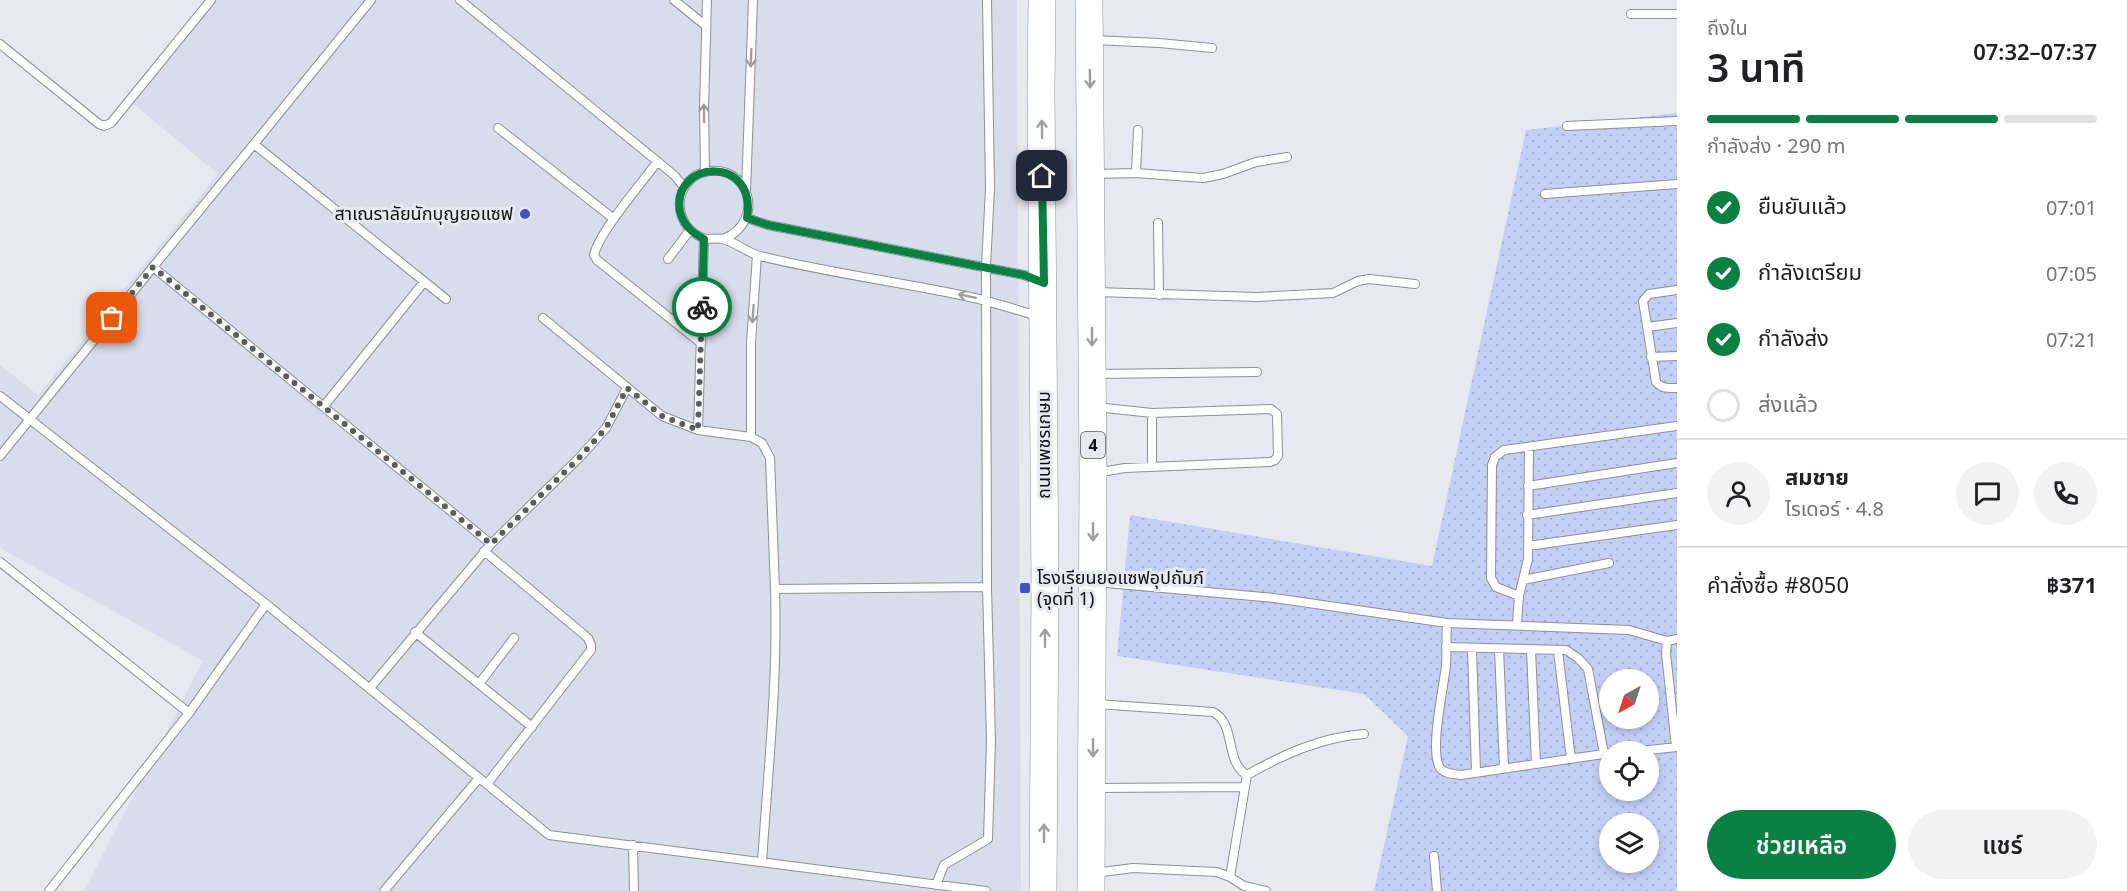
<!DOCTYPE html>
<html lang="th">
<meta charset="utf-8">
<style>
body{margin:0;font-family:"Noto Sans","Noto Sans Thai",sans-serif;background:#f2f2f2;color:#202124;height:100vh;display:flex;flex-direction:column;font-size:22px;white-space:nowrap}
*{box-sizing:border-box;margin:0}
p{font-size:20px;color:#757577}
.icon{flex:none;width:33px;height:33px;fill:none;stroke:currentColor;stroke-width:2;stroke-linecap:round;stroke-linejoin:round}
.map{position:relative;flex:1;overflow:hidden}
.panel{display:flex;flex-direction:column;background:#fff;width:450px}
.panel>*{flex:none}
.needle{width:39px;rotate:219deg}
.buttons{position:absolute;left:1599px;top:669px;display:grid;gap:12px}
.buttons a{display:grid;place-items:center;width:60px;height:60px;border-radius:50%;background:#fff;box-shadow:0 3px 9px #0003;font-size:30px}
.pin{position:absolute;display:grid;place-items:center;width:51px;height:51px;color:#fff;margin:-26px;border-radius:12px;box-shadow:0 3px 9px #0006}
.courier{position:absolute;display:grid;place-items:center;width:60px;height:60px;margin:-30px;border:4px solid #0b8043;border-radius:50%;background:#fff;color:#222;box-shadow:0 2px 8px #0007}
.overview em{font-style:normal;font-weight:600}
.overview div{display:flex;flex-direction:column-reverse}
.overview{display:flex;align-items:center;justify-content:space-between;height:102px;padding:0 30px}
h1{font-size:39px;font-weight:600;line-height:45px}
.bar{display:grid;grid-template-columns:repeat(4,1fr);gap:9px 6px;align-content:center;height:72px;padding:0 30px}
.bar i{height:8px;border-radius:4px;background:#e0e0e0}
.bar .selected{background:#0b8043}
.bar p{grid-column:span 4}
.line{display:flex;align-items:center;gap:15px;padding:0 30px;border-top:2px solid #e0e0e0}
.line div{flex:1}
.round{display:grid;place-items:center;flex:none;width:63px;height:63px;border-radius:32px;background:#f2f2f2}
ol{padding:0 30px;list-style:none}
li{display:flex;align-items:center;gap:18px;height:66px}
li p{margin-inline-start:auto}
li .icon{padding:6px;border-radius:50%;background:#0b8043;color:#fff;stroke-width:4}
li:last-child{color:#757577}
li i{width:33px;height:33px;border:3px solid #e0e0e0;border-radius:50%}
.cta{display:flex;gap:12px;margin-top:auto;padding:12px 30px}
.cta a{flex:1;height:69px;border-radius:36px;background:#0b8043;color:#fff;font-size:24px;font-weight:600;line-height:69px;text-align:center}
.cta a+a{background:#f2f2f2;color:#202124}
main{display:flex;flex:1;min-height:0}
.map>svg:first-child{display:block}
.built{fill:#d8ddec}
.park{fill:url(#park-dots);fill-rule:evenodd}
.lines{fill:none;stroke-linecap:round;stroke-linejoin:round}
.lane-casing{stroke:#8c8f96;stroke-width:10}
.primary-casing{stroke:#8c8f96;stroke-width:28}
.lane{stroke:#fff;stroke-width:8}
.primary{stroke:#fff;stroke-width:27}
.oneway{stroke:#9f9fa0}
.done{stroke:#5b5c60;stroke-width:6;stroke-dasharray:0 10.8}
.route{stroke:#0b8043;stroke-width:8}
.poi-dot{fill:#3e52c5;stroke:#e7e9f1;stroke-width:2}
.labels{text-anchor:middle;stroke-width:6;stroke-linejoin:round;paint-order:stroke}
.shield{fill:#e7e9f1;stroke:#505155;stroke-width:1.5}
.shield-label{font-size:16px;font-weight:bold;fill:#0f1012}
.poi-label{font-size:18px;fill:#0f1012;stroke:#e7e9f1;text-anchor:end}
.street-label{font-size:18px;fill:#0f1012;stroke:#e7e9f1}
</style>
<main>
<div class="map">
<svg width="1677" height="891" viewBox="0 0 1677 891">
<defs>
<pattern id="park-dots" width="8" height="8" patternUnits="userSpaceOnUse" patternTransform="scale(1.5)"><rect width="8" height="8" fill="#c3d0f6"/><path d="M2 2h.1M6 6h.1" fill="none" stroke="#a6b2d2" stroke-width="1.8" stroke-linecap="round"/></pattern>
</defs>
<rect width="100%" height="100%" fill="#e7e9f1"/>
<path class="built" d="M205,0H1017L1021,891H84L203,661L0,548V365L38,395L218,174L125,97Z"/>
<path class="park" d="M1677,113V891H1374L1408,736L1364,694L1117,656L1130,515L1432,566L1526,130ZM1610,680H1648V718H1610ZM1610,752H1648V790H1610ZM1610,824H1648V862H1610Z"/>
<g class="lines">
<defs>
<path id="lane" d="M460,0L674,175L684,187
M674,0L706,26
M1631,14H1677
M1093,40L1159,43L1212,48
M0,44L99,124L104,126L111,123L211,0
M1567,126L1677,121
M498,128L614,219
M254,144L371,0
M657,162C642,183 599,232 594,255L597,260L701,343
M705,172L704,108L707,0
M1136,173L1138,130
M1095,174L1136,173L1203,178L1223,174L1256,162L1287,157
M746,191L753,0
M1545,194L1677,184
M747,218L768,225L1024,275L1039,281
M1158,223L1159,295
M723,239C767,222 749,162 705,172C695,174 686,182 682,192C676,207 682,226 697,235C707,242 713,237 723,239C735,242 748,253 760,256C829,273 900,282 970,297C994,302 1017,310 1040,317
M668,259L690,230
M153,267L254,144L446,299
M1677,290L1649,294L1643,301L1656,382C1662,389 1668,388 1677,388
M1096,292L1257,297L1333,293L1358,281L1369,279L1415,284
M543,318L662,416L698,430L751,437L762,443L770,458L775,589L987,587
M1648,327L1677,323
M1651,357L1677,356
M1095,374L1257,372
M0,396L266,604L549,835L986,891
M324,406L424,282
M1152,413V467
M698,430L704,239
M751,437V343L757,255
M0,456L153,267L491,544
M1095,473L1125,468L1270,462L1275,460L1278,456L1277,414L1271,409L1152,413L1096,407
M1528,486L1677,463
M1527,515L1677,493
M1528,546L1677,525
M484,551L588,638L591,645V650L487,784
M0,562L189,713
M1523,580L1609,563
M1095,582L1274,598L1447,623L1629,630L1667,641
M1519,596L1528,559L1529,447
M1447,623C1446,637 1447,651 1446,665C1444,686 1429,751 1440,768C1444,774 1455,774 1461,775L1610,753
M1517,624L1519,596L1496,587L1491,578L1492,465L1495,457L1504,450L1677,426
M415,632L532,727
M1446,647L1566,650L1578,658L1588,669L1604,754
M1472,649L1476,772
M1499,649L1504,768
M1531,650L1536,764
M1558,651L1571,759
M479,684L514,638
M370,688L491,544L580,457L606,428L627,388
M1096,704L1213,712C1237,724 1224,762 1247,775
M1676,747L1666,653L1667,641L1677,639
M1630,752L1677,747
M1096,788L1245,787
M633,845L634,891
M1434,856L1437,891
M762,862C768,771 778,680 775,589
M1094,873L1133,868L1217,872L1230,877L1247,775C1284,754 1322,737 1364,734
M1230,877L1244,886L1266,891
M936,885L944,865L988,839L991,741L987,587L986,267L990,188L987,0
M49,891L189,713L266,604
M384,891L479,778"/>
<path id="primary" d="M1042,0L1041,91L1045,586L1043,891
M1089,0L1093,473L1091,891"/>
</defs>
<use href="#lane" class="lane-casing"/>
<use href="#primary" class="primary-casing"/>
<use href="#lane" class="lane"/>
<use href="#primary" class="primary"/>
</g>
<defs><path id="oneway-shaft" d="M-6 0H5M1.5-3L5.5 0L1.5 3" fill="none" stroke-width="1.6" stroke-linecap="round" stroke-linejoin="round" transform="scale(1.5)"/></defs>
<g class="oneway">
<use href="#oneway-shaft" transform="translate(751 58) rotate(92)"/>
<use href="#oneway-shaft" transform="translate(1090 79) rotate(89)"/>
<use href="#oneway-shaft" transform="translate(704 113) rotate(-91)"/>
<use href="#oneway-shaft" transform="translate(1042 129) rotate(-91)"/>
<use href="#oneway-shaft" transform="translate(967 296) rotate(-168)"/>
<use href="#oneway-shaft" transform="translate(753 314) rotate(94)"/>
<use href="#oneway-shaft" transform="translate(1092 337) rotate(90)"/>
<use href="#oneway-shaft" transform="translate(1093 532) rotate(90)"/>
<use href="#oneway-shaft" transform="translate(1045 638) rotate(-90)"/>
<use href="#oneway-shaft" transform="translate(1093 748) rotate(90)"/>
<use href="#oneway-shaft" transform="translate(1044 833) rotate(-90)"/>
</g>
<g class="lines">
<path class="done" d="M112,318L153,267L491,544L580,457L606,428L627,388L662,416L698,430L702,307"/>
<path class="route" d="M702,307L704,239C692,233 683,225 680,211C671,160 758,154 747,218L768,225L1024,275L1044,283L1042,176"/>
</g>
<g class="poi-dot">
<circle cx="525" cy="214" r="6"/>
<rect x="1019" y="582" width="12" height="12" rx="3"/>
</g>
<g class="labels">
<rect class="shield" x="1081" y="432" width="24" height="26" rx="4.5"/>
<g class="shield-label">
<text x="1093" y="451">4</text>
</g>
<g class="poi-label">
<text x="513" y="220">สาเณราลัยนักบุญยอแซฟ</text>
<text x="1037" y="584" text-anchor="start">โรงเรียนยอแซฟอุปถัมภ์<tspan x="1037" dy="21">(จุดที่ 1)</tspan></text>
</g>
<g class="street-label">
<text transform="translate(1044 445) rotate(-90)" y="6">ถนนเพชรเกษม</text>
</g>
</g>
</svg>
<div class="buttons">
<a><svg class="needle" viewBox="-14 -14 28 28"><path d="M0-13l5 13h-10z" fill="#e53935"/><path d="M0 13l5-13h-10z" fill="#757577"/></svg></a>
<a><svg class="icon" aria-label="locate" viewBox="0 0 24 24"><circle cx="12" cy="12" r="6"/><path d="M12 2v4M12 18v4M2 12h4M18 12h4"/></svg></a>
<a><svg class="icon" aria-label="layers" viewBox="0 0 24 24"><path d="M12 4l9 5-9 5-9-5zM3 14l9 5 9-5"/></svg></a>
</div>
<div class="pin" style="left:112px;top:318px;background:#ea580c"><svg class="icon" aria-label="bag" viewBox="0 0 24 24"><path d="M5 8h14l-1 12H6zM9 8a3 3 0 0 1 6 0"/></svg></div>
<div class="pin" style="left:1042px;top:176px;background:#1f2937"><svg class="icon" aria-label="home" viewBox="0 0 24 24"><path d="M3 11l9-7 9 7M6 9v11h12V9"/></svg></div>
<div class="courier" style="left:702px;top:307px"><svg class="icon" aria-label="bike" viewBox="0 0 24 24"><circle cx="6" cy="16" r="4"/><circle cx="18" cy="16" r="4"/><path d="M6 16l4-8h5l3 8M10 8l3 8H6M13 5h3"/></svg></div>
</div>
<section class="panel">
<div class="overview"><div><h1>3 นาที</h1><p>ถึงใน</p></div><em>07:32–07:37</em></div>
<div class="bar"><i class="selected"></i><i class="selected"></i><i class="selected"></i><i></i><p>กำลังส่ง · 290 m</p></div>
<ol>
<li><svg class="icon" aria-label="check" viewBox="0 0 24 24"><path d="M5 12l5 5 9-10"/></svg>ยืนยันแล้ว<p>07:01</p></li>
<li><svg class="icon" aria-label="check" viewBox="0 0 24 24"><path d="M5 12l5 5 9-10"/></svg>กำลังเตรียม<p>07:05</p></li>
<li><svg class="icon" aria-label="check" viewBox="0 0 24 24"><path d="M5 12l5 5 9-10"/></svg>กำลังส่ง<p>07:21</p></li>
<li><i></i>ส่งแล้ว</li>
</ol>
<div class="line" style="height:108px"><a class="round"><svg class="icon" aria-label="person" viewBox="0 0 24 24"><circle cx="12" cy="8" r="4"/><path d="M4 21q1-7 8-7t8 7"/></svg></a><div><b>สมชาย</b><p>ไรเดอร์ · 4.8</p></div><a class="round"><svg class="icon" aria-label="chat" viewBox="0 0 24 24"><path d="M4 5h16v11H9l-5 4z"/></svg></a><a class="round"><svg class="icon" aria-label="phone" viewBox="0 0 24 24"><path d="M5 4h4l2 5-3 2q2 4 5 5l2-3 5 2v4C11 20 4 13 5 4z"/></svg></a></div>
<div class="line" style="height:78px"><div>คำสั่งซื้อ #8050</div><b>฿371</b></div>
<div class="cta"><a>ช่วยเหลือ</a><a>แชร์</a></div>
</section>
</main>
